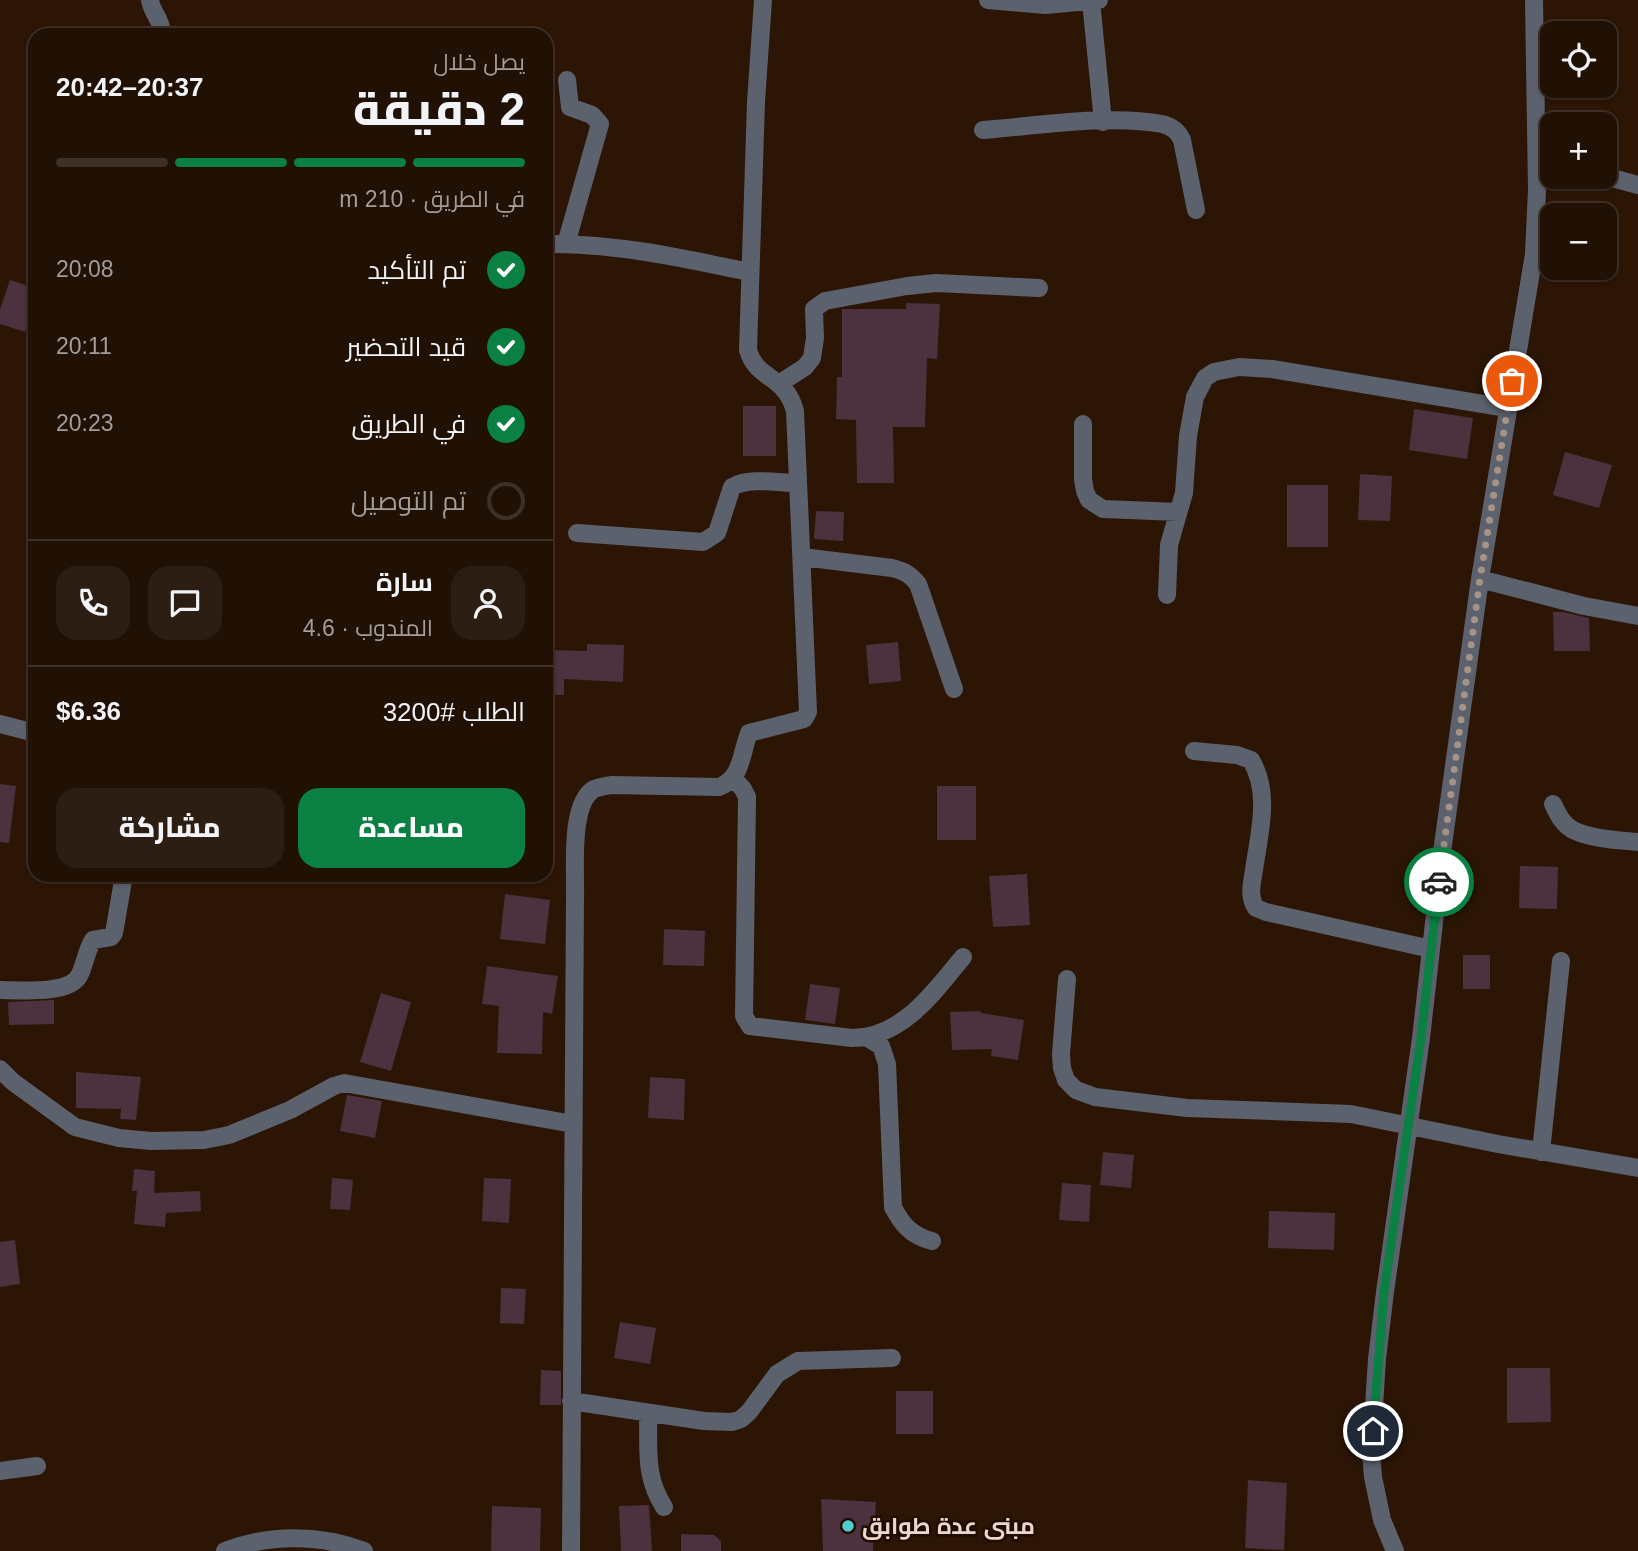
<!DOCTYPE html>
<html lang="ar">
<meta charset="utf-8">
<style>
body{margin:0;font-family:Arial,Cairo,sans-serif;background:#2d1e13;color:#f1f3f6;direction:rtl;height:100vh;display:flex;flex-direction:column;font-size:26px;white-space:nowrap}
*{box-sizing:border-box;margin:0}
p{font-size:23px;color:#a29d9a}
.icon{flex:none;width:38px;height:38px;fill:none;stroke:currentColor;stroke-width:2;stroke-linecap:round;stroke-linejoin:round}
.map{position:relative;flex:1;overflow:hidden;direction:ltr}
.sheet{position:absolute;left:28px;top:28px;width:525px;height:854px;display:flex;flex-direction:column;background:#211004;border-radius:21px;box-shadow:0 2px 5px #0004,0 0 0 2px #3e3026;direction:rtl}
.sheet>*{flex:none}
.buttons{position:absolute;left:1540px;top:21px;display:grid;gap:14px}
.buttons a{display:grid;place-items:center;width:77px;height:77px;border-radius:14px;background:#211004;box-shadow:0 2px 5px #0004,0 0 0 2px #3e3026;font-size:35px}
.pin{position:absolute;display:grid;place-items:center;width:60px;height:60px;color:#fff;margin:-30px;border:4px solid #fff;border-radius:50%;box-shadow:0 2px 7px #0007}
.courier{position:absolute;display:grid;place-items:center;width:70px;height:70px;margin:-35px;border:5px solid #0b8043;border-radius:50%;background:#fff;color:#222;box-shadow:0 2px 9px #0007}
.head em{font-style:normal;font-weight:800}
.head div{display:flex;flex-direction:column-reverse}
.head{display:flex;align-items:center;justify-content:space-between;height:119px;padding:0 28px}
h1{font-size:46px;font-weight:800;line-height:52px}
.bar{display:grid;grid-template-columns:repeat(4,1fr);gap:10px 7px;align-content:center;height:84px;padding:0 28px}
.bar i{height:9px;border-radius:5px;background:#3e3026}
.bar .current{background:#0b8043}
.bar p{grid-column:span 4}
.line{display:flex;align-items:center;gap:18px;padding:0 28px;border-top:2px solid #3e3026}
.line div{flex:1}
.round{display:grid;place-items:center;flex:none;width:74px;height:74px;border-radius:21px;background:#2d1e13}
ol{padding:0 28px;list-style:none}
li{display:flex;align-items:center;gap:21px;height:77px}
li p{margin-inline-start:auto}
li .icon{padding:7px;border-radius:50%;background:#0b8043;color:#fff;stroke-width:4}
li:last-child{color:#a29d9a}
li i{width:38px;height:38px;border:4px solid #3e3026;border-radius:50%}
.cta{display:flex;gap:14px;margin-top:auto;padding:14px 28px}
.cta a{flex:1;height:80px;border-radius:21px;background:#0b8043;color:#fff;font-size:28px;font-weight:800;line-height:80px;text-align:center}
.cta a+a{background:#2d1e13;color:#f1f3f6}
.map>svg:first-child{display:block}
.building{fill:#4c313f}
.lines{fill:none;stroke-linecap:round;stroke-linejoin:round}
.minor{stroke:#5b616d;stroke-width:18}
.done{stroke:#a69387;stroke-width:7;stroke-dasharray:0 12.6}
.route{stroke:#0b8043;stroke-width:9}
.poi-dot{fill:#52cdcf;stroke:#220b00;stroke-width:2.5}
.labels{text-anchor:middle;stroke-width:5;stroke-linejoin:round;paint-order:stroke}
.poi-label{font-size:23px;font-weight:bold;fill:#e7d7cd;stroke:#220b00;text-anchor:start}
</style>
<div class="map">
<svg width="1638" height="1551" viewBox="0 0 1638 1551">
<rect width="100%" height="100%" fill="#2c1505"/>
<path class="building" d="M10,280L35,288V301L25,332L0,324V309Z
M906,303L940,304L937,359L927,358L925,427H893L894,483H857L856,420L836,419L837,377H842V309H906Z
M743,406H776V456H743Z
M1414,409L1473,418L1467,459L1409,450Z
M1565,452L1612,465L1599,508L1553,495Z
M1360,474L1392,476L1390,521L1358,520Z
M1287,485H1328V547H1287Z
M816,511L844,512L843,541L814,539Z
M1553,612H1563L1589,618L1590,651H1554Z
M898,642L901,681L869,684L866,645Z
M587,644L624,645L623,682L564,679V695H546V650L587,651Z
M0,784L16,786L9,843L0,842Z
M937,786H976V840H937Z
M1520,866L1558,867L1557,909L1519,908Z
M1027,874L1030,925L993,927L989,876Z
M505,894L550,900L545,944L500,939Z
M664,929L705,931L704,966L663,965Z
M1463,955H1490V989H1463Z
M487,966L558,976L552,1014L543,1012L542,1054L497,1053L499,1006L482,1004Z
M810,984L840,988L835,1024L805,1020Z
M381,993L411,1002L391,1071L360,1062Z
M54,1000V1024L9,1025L8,1002Z
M980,1011L981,1013L1024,1020L1018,1060L991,1056L992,1049L952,1050L950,1012Z
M76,1072L141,1077L136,1120L120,1119L121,1109L76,1108Z
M650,1077L685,1079L684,1120L648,1118Z
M347,1095L382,1101L375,1138L340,1131Z
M1103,1152L1134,1155L1131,1188L1100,1185Z
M134,1169L155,1171L154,1193L200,1191L201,1211L166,1213L165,1227L134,1224L137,1191H132Z
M332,1178L353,1180L350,1210L330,1209Z
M484,1178L511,1179L509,1223L482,1221Z
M1062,1183L1091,1185L1089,1222L1059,1220Z
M1269,1211L1335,1213L1334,1250L1268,1248Z
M15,1240L20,1284L0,1287V1242Z
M501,1288L526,1289L524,1324L500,1323Z
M620,1322L656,1328L650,1364L614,1358Z
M1507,1368H1550L1551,1422L1507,1423Z
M541,1370L561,1371V1405H540Z
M896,1391H933V1434H896Z
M1248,1480L1287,1483L1284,1550L1245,1548Z
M821,1499L876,1502L873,1551H823Z
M649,1505L652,1551H621L619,1506Z
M492,1506L541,1508L540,1551H491Z
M681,1534L714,1535L721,1541V1551H681Z"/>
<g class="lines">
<path class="minor" d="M150,0C152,14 163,20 161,35
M988,0L1045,5L1099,0
M1091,1L1103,122
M983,130C1035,126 1111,114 1162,124C1171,126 1178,131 1182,140L1196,210
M1605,176L1638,185
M546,244C614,243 683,258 749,272
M566,244L600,124L592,115L570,107L567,80
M780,383L805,367L812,358L815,338L814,309L825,301L907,286L936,283L1039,288
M1083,424V479L1085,491L1089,500L1103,509L1178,512
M577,533L703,542L717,533L732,487C750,477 778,483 798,483
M802,557L892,568C904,571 910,574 918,584L954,689
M1480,579L1584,606L1638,616
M1167,595L1169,545L1184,493L1188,436L1195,397L1205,378L1214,372L1239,367L1272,369L1507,408
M0,724L35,733
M1194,751L1237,755L1251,760C1271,793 1259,834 1254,870C1252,883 1248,896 1256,908L1266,912L1431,949
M734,779L743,789L747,797L744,1016L750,1026L852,1038C902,1038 934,992 963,957
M1553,804C1558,814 1562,824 1573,830C1591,839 1618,840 1638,842
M1067,979L1061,1054L1062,1068L1066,1080L1076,1090L1095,1097L1187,1108L1351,1114L1498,1144L1638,1168
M0,990C19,990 68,995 79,976C85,965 86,951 93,940L111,937L114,933L124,875
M866,1037L881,1046L887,1064L893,1207C902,1225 912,1236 932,1241
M0,1069L13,1082L75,1127L119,1138L151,1141L204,1140L229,1135L290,1110L334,1086L344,1083L573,1124
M1541,1152L1561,961
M571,1401L704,1421L732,1422L741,1419L749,1412L777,1374L798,1361L892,1358
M648,1413C649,1449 644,1476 664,1507
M0,1471L37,1466
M225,1551C269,1534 319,1534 364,1551
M571,1551L575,897C576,871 569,804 594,789C599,787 606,786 611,785L719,787C742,779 741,753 749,733L804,719L808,712L795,411C785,374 757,381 748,350L756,102L763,0
M1395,1551L1382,1520L1373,1477L1371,1453L1377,1359L1385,1292L1421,1038L1442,852L1480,579L1534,254L1537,190L1534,0"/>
</g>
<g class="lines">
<path class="done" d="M1439,882L1480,579L1512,381"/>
<path class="route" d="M1373,1431L1384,1292L1421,1038L1439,882"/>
</g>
<circle class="poi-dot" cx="848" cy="1526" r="7"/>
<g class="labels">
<g class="poi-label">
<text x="862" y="1534">مبنى عدة طوابق</text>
</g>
</g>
</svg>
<div class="buttons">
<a><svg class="icon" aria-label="locate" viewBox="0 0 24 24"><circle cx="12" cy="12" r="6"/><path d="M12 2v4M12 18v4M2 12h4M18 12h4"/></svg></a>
<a>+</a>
<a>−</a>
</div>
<div class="pin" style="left:1512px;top:381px;background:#ea580c"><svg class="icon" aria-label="bag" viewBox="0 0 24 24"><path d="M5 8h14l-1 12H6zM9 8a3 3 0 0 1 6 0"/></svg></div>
<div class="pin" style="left:1373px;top:1431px;background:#1f2937"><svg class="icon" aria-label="home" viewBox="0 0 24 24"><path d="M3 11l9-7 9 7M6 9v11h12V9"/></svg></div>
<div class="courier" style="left:1439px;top:882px"><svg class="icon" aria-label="car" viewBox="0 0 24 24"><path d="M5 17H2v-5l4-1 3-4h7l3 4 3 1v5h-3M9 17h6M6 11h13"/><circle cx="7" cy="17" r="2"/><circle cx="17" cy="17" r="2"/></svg></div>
<section class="sheet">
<div class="head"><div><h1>2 دقيقة</h1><p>يصل خلال</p></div><em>20:37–20:42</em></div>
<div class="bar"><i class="current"></i><i class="current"></i><i class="current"></i><i></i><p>في الطريق · 210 m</p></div>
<ol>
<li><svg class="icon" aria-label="check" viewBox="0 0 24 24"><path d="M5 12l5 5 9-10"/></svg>تم التأكيد<p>20:08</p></li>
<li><svg class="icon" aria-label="check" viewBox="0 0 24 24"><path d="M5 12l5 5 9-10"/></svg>قيد التحضير<p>20:11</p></li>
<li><svg class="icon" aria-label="check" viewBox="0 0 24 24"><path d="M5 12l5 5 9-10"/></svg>في الطريق<p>20:23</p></li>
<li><i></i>تم التوصيل</li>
</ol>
<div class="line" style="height:126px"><a class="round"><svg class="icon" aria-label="person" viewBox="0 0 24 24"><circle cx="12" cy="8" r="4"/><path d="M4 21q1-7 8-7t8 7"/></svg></a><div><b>سارة</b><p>المندوب · 4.6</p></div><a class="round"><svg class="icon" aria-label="chat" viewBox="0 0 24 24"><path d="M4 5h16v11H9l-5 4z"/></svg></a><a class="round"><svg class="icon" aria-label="phone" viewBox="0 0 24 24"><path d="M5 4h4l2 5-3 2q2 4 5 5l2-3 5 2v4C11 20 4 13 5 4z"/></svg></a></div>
<div class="line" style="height:91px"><div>الطلب #3200</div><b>$6.36</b></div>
<div class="cta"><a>مساعدة</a><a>مشاركة</a></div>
</section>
</div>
